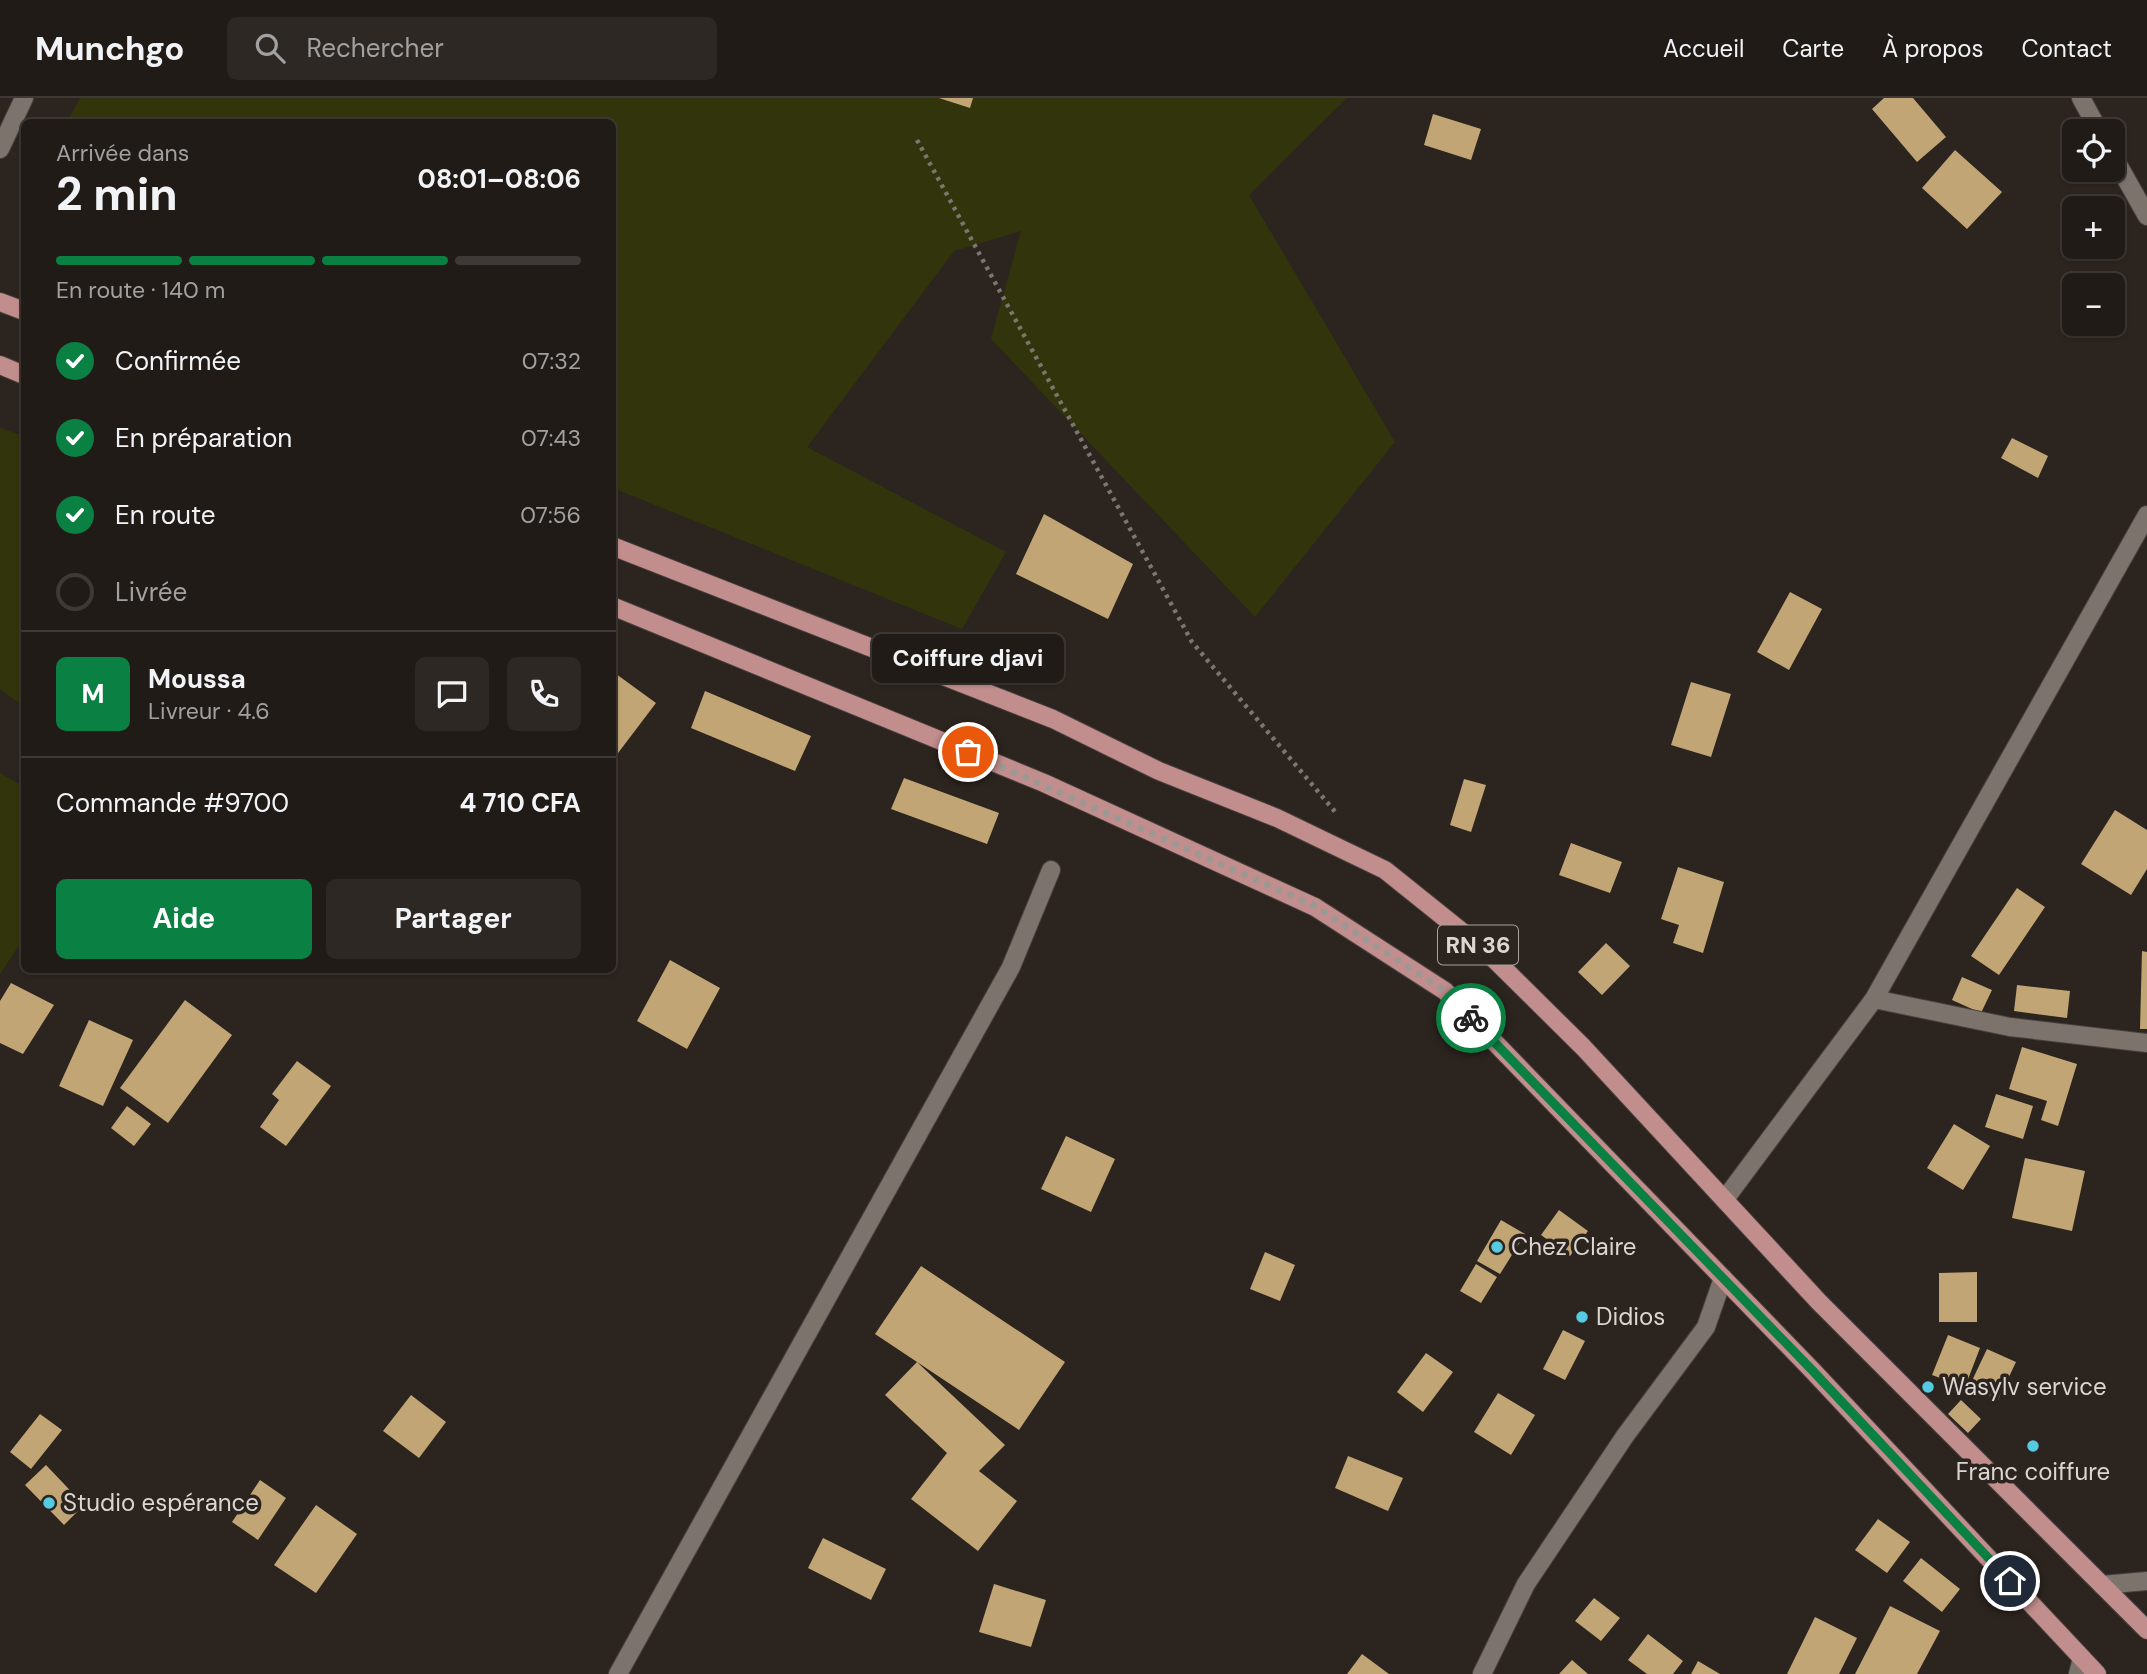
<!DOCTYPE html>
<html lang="fr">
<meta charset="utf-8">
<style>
body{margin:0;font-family:"DM Sans",sans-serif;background:#2d2824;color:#f1f3f6;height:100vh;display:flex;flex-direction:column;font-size:26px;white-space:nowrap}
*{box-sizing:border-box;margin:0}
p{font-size:23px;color:#a2a1a1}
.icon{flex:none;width:38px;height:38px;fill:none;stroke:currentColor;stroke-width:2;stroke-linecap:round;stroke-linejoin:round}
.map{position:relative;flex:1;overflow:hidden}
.drawer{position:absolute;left:21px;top:21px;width:595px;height:854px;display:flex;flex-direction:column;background:#211b17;border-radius:10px;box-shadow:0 2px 5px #0004,0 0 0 2px #3e3936}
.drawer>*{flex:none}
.tools{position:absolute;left:2062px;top:21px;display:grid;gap:14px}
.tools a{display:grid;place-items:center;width:63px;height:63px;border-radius:10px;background:#211b17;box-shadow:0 2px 5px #0004,0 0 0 2px #3e3936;font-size:35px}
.pin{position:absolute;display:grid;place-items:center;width:60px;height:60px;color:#fff;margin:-30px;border:4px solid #fff;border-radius:50%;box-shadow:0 2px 7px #0007}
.courier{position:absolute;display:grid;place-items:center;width:70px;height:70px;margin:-35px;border:5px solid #0b8043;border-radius:50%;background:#fff;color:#222;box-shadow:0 2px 9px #0007}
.bubble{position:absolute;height:49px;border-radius:10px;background:#211b17;box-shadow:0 2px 5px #0004,0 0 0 2px #3e3936;font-size:23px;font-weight:700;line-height:49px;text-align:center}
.overview em{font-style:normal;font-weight:700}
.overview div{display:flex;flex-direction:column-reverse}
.overview{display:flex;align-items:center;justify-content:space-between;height:119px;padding:0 35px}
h1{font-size:46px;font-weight:700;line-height:52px}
.bar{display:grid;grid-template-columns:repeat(4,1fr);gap:10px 7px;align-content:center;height:84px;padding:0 35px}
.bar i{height:9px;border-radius:5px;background:#3e3936}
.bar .on{background:#0b8043}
.bar p{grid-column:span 4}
.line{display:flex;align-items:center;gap:18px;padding:0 35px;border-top:2px solid #3e3936}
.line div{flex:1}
.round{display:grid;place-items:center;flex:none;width:74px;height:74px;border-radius:10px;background:#2d2824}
ol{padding:0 35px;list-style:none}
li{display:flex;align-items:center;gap:21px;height:77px}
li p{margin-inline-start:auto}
li .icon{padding:7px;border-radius:50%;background:#0b8043;color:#fff;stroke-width:4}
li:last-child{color:#a2a1a1}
li i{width:38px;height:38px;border:4px solid #3e3936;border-radius:50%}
.action{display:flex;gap:14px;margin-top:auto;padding:14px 35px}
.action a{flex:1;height:80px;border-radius:10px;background:#0b8043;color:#fff;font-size:28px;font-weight:700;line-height:80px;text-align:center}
.action a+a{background:#2d2824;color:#f1f3f6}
header{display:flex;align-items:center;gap:42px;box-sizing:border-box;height:98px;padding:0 35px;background:#211b17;border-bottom:2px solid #3e3936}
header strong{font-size:33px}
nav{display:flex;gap:38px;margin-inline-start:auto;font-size:24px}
.search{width:490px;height:63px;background:#2d2824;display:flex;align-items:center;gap:18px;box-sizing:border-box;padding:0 24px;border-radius:10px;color:#a2a1a1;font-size:26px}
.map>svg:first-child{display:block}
.green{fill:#32350b}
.building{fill:#c1a575}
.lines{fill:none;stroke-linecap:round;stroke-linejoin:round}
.minor-casing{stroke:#48413e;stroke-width:20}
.major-casing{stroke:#48413e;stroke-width:20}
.path{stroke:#7c7571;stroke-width:4.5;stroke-dasharray:3.5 5;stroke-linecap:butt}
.minor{stroke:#7d736d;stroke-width:18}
.major{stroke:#c28d8d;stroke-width:18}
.done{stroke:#9e9894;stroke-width:7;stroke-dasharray:0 12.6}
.route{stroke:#0b8043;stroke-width:9}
.poi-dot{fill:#55cae0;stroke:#2c241f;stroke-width:2.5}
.labels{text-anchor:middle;stroke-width:7;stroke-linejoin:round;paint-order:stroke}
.shield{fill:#2c241f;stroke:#a7a19d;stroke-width:2}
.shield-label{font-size:23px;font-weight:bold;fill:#dcd6d3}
.poi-label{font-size:24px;fill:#dcd6d3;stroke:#2c241f;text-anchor:start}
</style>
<header>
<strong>Munchgo</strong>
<div class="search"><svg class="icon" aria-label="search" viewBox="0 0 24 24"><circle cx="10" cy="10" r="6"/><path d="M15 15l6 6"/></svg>Rechercher</div>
<nav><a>Accueil</a><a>Carte</a><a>À propos</a><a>Contact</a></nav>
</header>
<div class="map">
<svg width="2147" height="1576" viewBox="0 0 2147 1576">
<rect width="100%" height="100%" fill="#2c241f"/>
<path class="green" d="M80,0H1347L1249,97L1395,344L1255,519L991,241L1021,133L954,153L807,349L1006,454L962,531L613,390L612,24H67Z
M0,330L24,338V609L0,591Z
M0,675L24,689V840L0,876Z"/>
<path class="building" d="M939,0H973L970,10Z
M1884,0H1913L1946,39L1917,64L1872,11Z
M1433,16L1481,31L1471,62L1424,47Z
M1955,52L2002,94L1967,131L1922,90Z
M2012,340L2048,358L2038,380L2001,360Z
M1044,416L1133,466L1108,521L1016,476Z
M1790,494L1822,511L1789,572L1757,554Z
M612,573L656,605L612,663Z
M1691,584L1731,596L1711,659L1671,647Z
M705,593L811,638L795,673L691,630Z
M904,680L999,715L987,746L891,711Z
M1464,681L1486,687L1471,734L1450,727Z
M2115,712L2147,732V771L2131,797L2081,766Z
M1571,745L1622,764L1610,795L1559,777Z
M1678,769L1724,784L1703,855L1673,845L1679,827L1661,821Z
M2017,790L2045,809L1999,877L1971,858Z
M1606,845L1630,868L1602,897L1578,874Z
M2142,853L2147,854V931H2140Z
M670,862L720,890L687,951L637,923Z
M1962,879L1992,892L1981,915L1952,902Z
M11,885L54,907L23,956L0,945V903Z
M2017,887L2070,893L2067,920L2014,913Z
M185,902L232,937L168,1025L120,990Z
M89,922L133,942L103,1008L59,988Z
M2022,949L2077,966L2058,1028L2041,1022L2047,1003L2009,991Z
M297,963L331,988L286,1048L260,1029L279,1002L272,996Z
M1996,996L2033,1008L2023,1041L1985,1029Z
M127,1008L151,1026L134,1048L111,1030Z
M1954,1026L1990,1048L1963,1092L1927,1070Z
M1066,1038L1115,1061L1091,1114L1041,1091Z
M2025,1060L2085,1073L2072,1133L2012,1120Z
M1559,1112L1588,1133L1570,1158L1541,1137Z
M1501,1122L1525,1136L1500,1176L1477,1163Z
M1265,1154L1295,1167L1280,1203L1250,1191Z
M1476,1166L1497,1179L1481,1205L1460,1193Z
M921,1168L1065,1264L1019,1332L875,1236Z
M1977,1174V1224H1939V1175Z
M1563,1232L1585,1243L1565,1282L1543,1271Z
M1948,1237L1980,1250L1965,1289L1932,1277Z
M1987,1251L2016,1264L1998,1302L1969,1289Z
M1426,1255L1453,1274L1423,1314L1397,1294Z
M917,1264L1005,1347L979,1373L1017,1403L978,1453L911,1401L947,1355L885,1297Z
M1498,1295L1535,1317L1511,1357L1474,1334Z
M411,1297L446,1324L419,1360L383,1333Z
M1961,1302L1981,1321L1968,1335L1948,1316Z
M40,1316L62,1332L31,1371L10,1354Z
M1348,1358L1403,1380L1388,1413L1335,1390Z
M46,1367L84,1407L64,1427L25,1387Z
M260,1382L286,1400L258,1442L232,1424Z
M316,1407L357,1436L316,1495L274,1467Z
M1878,1421L1910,1444L1887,1475L1855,1452Z
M823,1440L886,1471L871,1502L808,1470Z
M1921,1460L1960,1491L1942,1514L1903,1483Z
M994,1486L1046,1502L1031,1549L979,1534Z
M1594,1500L1620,1520L1601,1543L1575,1523Z
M1890,1508L1940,1533L1917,1576H1855Z
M1815,1519L1857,1540L1839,1576H1787Z
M1648,1536L1683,1563L1673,1576H1647L1628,1562Z
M1362,1556L1389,1576H1347Z
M1572,1562L1588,1576H1559Z
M1698,1563L1720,1576H1691Z"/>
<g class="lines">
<defs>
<path id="minor" d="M2081,0L2099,33
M0,51L24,0
M2112,56L2147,118
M1874,901L2010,929L2147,945
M1725,1101L1874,901L2147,417
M2102,1487L2147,1483
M618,1576L1011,869L1051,772
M1482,1576L1526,1486L1625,1338L1706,1229L1723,1180
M2078,1576L2082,1560"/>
<path id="major" d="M0,204L24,213
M0,267L24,277
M612,448L1053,621L1159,673L1277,720L1385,772L1486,853L1583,949L1819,1204L2147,1532
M612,508L1044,685L1315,809L1445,893L1812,1272L2097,1576"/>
</defs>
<use href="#minor" class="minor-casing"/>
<use href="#major" class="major-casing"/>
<path class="path" d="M917,42L1192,544L1337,716"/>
<use href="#minor" class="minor"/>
<use href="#major" class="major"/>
</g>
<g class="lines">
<path class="done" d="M968,654L1315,808L1445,893L1471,920"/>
<path class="route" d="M1471,920L1812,1272L2010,1483"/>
</g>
<g class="poi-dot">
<circle cx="1497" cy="1149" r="7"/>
<circle cx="1582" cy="1219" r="7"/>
<circle cx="1928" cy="1289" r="7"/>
<circle cx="2033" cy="1348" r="7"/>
<circle cx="49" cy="1405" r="7"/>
</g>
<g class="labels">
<rect class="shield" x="1438" y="827.5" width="80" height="39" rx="5"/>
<g class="shield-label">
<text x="1478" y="855">RN 36</text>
</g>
<g class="poi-label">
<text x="1511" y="1157">Chez Claire</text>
<text x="1596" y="1227">Didios</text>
<text x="1942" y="1297">Wasylv service</text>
<text x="2033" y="1382" text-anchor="middle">Franc coiffure</text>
<text x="63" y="1413">Studio espérance</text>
</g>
</g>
</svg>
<div class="tools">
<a><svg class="icon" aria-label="locate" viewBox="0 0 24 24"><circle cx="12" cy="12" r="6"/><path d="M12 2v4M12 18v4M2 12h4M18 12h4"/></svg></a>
<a>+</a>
<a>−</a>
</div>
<div class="pin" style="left:968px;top:654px;background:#ea580c"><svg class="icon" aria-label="bag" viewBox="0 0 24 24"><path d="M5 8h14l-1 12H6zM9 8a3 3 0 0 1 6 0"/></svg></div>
<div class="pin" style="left:2010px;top:1483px;background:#1f2937"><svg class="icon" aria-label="home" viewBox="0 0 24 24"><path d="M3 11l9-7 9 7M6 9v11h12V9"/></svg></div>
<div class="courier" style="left:1471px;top:920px"><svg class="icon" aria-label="bike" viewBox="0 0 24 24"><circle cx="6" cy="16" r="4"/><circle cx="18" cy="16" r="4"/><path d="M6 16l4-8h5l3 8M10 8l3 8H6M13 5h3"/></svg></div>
<div class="bubble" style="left:872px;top:536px;width:192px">Coiffure djavi</div>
<section class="drawer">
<div class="overview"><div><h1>2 min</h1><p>Arrivée dans</p></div><em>08:01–08:06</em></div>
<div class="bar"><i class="on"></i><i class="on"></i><i class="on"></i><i></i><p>En route · 140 m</p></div>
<ol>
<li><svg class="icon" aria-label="check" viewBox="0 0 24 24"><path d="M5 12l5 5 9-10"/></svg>Confirmée<p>07:32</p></li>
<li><svg class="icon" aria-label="check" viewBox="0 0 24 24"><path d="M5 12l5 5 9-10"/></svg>En préparation<p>07:43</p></li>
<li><svg class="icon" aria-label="check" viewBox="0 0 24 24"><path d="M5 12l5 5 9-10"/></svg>En route<p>07:56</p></li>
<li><i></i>Livrée</li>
</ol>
<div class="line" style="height:126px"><b class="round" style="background:#0b8043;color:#fff">M</b><div><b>Moussa</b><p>Livreur · 4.6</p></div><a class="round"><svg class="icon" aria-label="chat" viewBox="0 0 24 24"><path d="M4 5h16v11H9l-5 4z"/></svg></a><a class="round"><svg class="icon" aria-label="phone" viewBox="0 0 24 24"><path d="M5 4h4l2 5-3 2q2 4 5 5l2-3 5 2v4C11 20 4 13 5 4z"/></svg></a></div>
<div class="line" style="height:91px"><div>Commande #9700</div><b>4 710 CFA</b></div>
<div class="action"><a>Aide</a><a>Partager</a></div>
</section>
</div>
